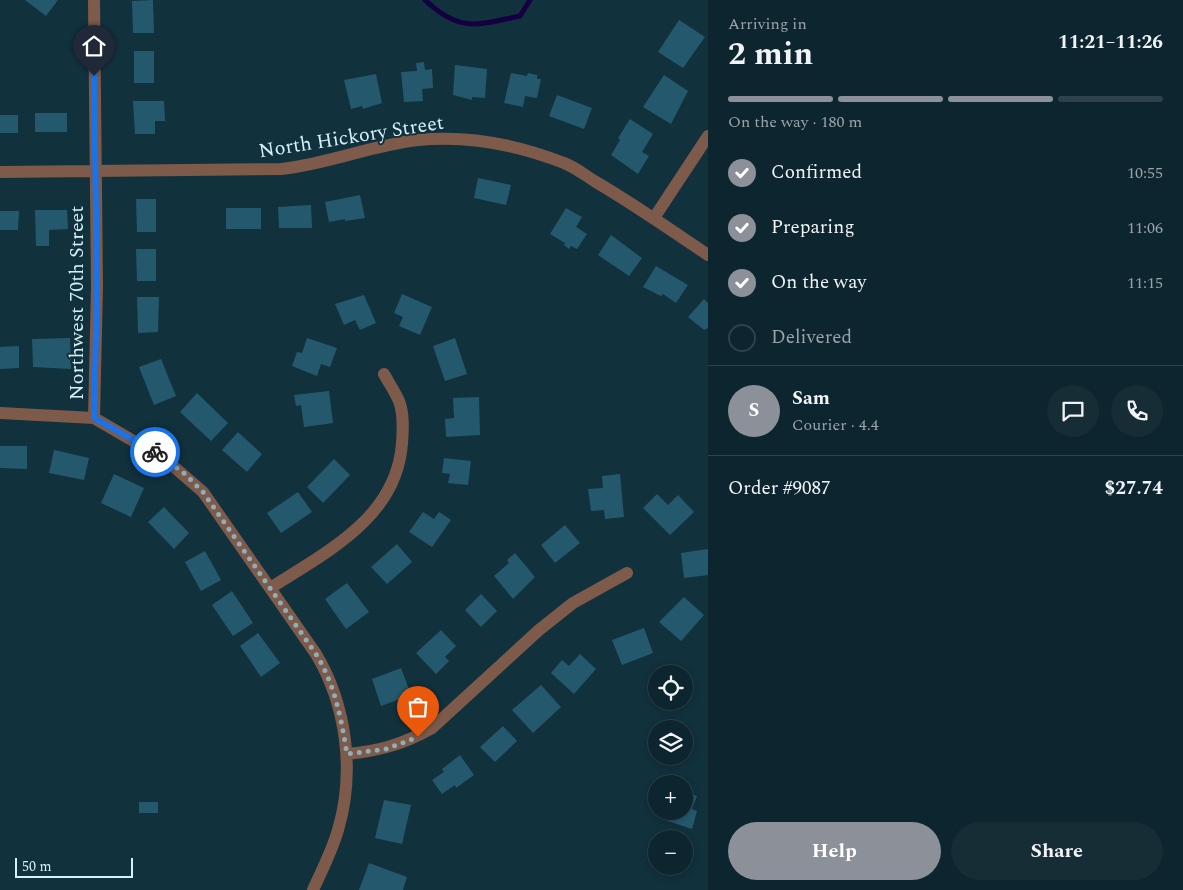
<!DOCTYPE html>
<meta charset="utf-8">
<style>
body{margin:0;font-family:Spectral,serif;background:#162d36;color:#f1f3f6;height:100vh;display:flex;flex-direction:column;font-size:19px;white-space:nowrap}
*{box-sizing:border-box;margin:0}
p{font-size:16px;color:#9aa5aa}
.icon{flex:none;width:28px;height:28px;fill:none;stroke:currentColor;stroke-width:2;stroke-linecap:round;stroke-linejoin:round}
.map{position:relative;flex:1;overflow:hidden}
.side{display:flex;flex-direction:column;background:#0d252e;width:475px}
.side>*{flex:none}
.fabs{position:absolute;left:648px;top:665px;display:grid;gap:10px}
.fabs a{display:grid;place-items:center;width:45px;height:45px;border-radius:50%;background:#0d252e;box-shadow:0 2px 8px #0003,0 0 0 1px #2d424a;font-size:25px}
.scale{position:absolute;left:15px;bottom:12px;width:118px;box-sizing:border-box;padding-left:5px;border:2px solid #d5f0fb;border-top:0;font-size:14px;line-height:18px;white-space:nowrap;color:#d5f0fb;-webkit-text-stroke:4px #11313d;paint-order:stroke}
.pin{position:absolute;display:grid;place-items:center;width:42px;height:42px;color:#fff;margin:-51px -21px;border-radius:50% 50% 50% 0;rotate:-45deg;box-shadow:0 0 5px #0007}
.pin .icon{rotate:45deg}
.courier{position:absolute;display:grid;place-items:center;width:50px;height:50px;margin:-25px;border:4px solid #1a73e8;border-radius:50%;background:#fff;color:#222;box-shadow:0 1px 6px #0007}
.overview em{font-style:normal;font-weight:700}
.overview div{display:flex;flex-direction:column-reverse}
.overview{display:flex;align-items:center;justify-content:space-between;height:85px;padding:0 20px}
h1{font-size:32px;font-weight:700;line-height:38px}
.bar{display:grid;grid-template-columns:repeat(4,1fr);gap:8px 5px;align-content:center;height:60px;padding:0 20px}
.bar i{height:6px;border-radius:4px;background:#2d424a}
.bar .current{background:#8c9099}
.bar p{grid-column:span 4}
.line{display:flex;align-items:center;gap:12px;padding:0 20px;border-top:1px solid #2d424a}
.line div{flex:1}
.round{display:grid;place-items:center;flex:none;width:52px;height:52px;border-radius:26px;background:#162d36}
ol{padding:0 20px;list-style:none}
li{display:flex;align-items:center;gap:15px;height:55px}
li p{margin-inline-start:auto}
li .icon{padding:5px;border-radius:50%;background:#8c9099;color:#fff;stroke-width:4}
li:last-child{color:#9aa5aa}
li i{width:28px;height:28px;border:2px solid #2d424a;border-radius:50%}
.button{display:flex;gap:10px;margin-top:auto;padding:10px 20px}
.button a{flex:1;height:58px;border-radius:30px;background:#8c9099;color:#fff;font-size:20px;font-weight:700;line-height:58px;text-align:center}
.button a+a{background:#162d36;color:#f1f3f6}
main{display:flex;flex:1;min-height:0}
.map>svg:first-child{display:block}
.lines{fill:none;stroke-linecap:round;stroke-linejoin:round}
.stream{stroke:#140041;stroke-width:5}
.building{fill:#24596d}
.street{stroke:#7d5a4a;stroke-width:12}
.done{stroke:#90adb8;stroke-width:5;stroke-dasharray:0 9}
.route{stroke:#1a73e8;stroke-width:6}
.labels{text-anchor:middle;stroke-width:4;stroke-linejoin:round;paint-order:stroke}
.street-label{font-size:20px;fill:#d5f0fb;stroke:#11313d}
</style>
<main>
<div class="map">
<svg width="708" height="890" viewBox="0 0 708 890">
<rect width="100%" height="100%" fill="#11313d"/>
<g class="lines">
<path class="stream" d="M425,0C460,33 477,25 520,16L530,0"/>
</g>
<path class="building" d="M25,0H58L46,16Z
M153,0L154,33H133L132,1Z
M679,20L705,37L683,68L658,52Z
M134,51H154V83H134Z
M424,62L425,70L432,69L433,88L422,89L423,101L404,102L401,72L417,71L416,63Z
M455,65L487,69L485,98L472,97V100L453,95Z
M511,73L527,76L528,73L537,75V79H541L537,98L525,96L523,107L504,103Z
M376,74L382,103L363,109L362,106L351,109L344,80Z
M664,75L688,91L671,124L643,107Z
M557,95L592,108L584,129L549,116Z
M133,101H164L165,121H155V134H135Z
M35,113H67V132H35Z
M0,115H18V133H0Z
M630,119L653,134L642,152L649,156L638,174L611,155L620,140L618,138Z
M478,178L511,185L506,205L474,198Z
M360,195L365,218L345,221V219L329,222L325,202Z
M136,199H156V232H137Z
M311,205L312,228H279L278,207Z
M226,208H261V229H226Z
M566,208L582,217L576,227L587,234L577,249L571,246L569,249L564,245L565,243L550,234Z
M35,210H67L68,229L49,230V246H36Z
M0,211H19L18,230H0Z
M611,235L642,258L629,276L598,255Z
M136,249H156V281H137Z
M656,266L688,285L676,303L663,294L661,296L643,287Z
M402,294L432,307L420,335L399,326L403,317L394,313Z
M364,295L376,323L360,330L355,320L344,325L335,304Z
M137,297H159L158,332L138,333Z
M704,299L708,303V328L704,330L688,317Z
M70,338L71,369L33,367L32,339Z
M307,338L337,348L330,367L321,364L317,376L292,366L297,352L302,353Z
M455,338L467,374L445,381L433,346Z
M19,346V368L0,369V347Z
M161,359L176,396L154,405L139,367Z
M329,391L333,423L304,427L301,405L296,406L294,395Z
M197,393L228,423L211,441L180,412Z
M479,397L480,435L446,437L445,419L454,418L453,398Z
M238,432L262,454L247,472L222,450Z
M0,446H27V469L0,468Z
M54,450L89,458L84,480L49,473Z
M444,458L471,461L468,485L448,483L450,474L442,473Z
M334,459L350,475L323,503L307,487Z
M114,474L144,488L131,517L101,503Z
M620,474L624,517L605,519L604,510L591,511L588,489L603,488L602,476Z
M298,492L312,512L281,533L267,513Z
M657,494L668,505L678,495L694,512L670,535L643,508Z
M164,507L189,533L174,549L148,522Z
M423,512L434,519L439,512L451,520L432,547L409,532Z
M565,525L580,543L555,563L541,545Z
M397,544L412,562L387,584L371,567Z
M708,549V575L684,578L681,553Z
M205,551L221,580L201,591L185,562Z
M515,553L535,577L513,599L494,576L509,563L507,560Z
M347,583L369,612L346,629L325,599Z
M232,591L253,623L233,636L212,605Z
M481,594L497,611L481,627L465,610Z
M684,597L704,615L681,641L659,622Z
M644,628L653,653L622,665L612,640Z
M441,630L456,646L445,657L449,661L436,674L416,653Z
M258,633L280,663L261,677L240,646Z
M580,654L596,669L574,694L551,673L562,660L569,666Z
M401,668L411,695L381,706L372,679Z
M541,685L561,707L533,733L512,710Z
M503,726L517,741L495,762L480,747Z
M460,755L474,775L456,788L455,785L442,794L432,780L444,772L442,769Z
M684,791L697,796L692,809L697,811L692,829L662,819L665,811H684Z
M384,800L411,805L402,844L375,838Z
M139,802H158V813H139Z
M369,863L407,877L403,890H359Z"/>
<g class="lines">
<path class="street" d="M94,0L97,287L94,418
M0,172L281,169C328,164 372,145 418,140C467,135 518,145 564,163C575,167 586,176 596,182C635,205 671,230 708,255
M654,218L708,136
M0,413L94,418L166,460L203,492L316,654C347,706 355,773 338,830C332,851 322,870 313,890
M272,587C328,551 397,517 402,443C403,430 404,414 399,401C395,392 389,383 384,374
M347,754C379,751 404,744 432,728L539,630L573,603L627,573"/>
</g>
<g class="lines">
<path class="done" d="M155,452L185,474L203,492L316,654C335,685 341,718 347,754L386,749L418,737"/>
<path class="route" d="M94,76L97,287L94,418L155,452"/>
</g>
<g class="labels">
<g class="street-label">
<text transform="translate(351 136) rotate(-9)" y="7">North Hickory Street</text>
<text transform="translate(76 303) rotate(-90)" y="7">Northwest 70th Street</text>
</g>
</g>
</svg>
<div class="fabs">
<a><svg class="icon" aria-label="locate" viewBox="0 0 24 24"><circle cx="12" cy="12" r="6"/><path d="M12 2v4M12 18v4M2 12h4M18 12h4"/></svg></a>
<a><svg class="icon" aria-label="layers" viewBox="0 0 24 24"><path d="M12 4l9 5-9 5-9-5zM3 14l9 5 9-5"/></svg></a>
<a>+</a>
<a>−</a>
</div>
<div class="scale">50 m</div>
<div class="pin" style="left:418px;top:737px;background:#ea580c"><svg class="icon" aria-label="bag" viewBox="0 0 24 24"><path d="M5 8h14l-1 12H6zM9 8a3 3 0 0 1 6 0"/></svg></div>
<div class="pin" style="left:94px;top:76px;background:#1f2937"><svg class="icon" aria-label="home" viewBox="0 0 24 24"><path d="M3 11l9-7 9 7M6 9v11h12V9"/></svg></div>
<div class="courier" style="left:155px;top:452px"><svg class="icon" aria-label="bike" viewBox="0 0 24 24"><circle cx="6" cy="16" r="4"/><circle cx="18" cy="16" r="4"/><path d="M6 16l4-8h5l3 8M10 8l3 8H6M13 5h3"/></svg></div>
</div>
<section class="side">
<div class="overview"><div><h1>2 min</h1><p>Arriving in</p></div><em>11:21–11:26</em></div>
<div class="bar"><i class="current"></i><i class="current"></i><i class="current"></i><i></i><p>On the way · 180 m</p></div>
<ol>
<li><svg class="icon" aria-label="check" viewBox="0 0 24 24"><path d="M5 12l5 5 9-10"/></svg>Confirmed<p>10:55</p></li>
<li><svg class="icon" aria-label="check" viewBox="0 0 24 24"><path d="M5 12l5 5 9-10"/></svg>Preparing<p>11:06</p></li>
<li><svg class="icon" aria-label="check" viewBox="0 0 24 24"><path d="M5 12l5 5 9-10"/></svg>On the way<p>11:15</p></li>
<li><i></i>Delivered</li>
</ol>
<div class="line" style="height:90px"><b class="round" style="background:#8c9099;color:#fff">S</b><div><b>Sam</b><p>Courier · 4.4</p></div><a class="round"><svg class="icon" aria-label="chat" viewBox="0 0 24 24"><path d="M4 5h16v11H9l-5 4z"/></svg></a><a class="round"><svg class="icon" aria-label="phone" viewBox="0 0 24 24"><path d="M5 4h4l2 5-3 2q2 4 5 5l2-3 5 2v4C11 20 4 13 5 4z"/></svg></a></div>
<div class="line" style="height:65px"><div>Order #9087</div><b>$27.74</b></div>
<div class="button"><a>Help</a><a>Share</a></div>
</section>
</main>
